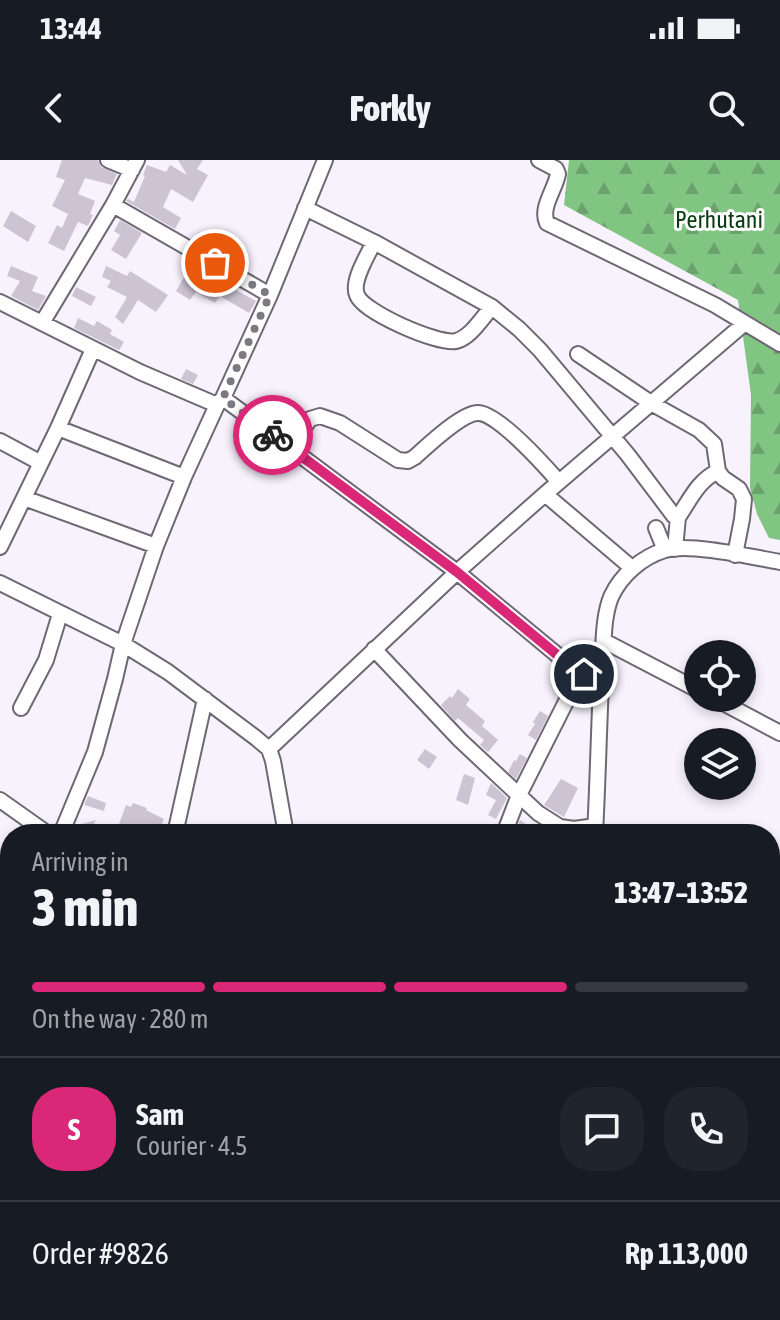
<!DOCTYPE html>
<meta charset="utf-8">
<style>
body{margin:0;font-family:"Asap Condensed",sans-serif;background:#20242c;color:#f1f3f6;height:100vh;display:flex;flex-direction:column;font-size:30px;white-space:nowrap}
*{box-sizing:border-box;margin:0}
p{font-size:26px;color:#9ea1a6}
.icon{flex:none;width:44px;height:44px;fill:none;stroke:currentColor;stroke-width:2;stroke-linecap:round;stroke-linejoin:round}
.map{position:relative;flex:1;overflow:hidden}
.details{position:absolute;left:0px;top:664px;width:780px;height:496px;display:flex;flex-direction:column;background:#171b24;border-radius:32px 32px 0 0;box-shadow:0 4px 12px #0003}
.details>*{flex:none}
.fabs{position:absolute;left:684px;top:480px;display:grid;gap:16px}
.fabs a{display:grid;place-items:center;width:72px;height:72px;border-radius:50%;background:#171b24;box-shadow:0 4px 12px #0003;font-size:40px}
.pin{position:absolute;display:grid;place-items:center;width:68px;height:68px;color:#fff;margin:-34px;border:4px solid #fff;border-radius:50%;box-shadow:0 2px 8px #0007}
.courier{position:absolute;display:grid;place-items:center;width:80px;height:80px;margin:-40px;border:6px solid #db2777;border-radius:50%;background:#fff;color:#222;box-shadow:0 2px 10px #0007}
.overview em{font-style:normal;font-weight:800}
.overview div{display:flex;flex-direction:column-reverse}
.overview{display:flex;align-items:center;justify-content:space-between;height:136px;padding:0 32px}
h1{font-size:52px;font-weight:800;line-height:60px}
.bar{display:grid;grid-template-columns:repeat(4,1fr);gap:12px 8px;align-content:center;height:96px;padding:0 32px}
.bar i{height:10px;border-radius:6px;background:#363941}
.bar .selected{background:#db2777}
.bar p{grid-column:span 4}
.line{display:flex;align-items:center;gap:20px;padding:0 32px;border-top:2px solid #363941}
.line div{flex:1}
.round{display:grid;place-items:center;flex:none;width:84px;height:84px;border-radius:32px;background:#20242c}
.status{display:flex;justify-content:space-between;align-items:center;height:56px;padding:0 40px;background:#171b24;direction:ltr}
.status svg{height:22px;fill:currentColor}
header{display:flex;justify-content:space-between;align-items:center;height:104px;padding:0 32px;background:#171b24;font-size:36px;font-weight:800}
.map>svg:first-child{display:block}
.forest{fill:url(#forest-firs)}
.building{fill:#ccc4d2}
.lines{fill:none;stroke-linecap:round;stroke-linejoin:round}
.minor-casing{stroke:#6e6874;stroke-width:18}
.minor{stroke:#fff;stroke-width:14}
.done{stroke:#7d7980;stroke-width:8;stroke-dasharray:0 14.4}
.route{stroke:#db2777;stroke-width:10}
.labels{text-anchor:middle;stroke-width:6;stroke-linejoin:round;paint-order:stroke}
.park-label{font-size:24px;fill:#083b10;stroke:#fff}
</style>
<div class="status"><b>13:44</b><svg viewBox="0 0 49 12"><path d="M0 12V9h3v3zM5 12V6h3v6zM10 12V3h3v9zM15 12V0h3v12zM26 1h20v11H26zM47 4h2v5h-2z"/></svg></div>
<header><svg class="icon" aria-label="back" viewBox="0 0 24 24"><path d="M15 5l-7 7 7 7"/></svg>Forkly<svg class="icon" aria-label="search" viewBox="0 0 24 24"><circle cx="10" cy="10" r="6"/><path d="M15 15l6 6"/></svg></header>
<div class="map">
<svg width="780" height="1160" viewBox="0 0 780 1160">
<defs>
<pattern id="forest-firs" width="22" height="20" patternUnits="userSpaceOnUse" patternTransform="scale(2)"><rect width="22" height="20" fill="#81c583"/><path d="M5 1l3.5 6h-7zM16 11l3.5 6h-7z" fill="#6ba16c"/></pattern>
</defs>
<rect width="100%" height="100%" fill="#f8f2fd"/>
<path class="forest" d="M569,0H780V380L769,378L757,354L750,328L751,235L738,140L564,45Z"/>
<path class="building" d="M62,0H98L101,7L117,14L112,25L85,18L78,34L95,41L90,54L93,55L88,66L78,62L64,91L48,83L57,65L62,68L68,54L52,46L65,20L56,17Z
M178,0H203L197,9L208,15L193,42L171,29L163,47L181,58L175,69L126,41L128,39L134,42L145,16L143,15L147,5L166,12L170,5L187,15Z
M11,51L36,66L28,82L3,66Z
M120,60L142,73L126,99L111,90L120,75L114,71Z
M11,106L38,117L32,131L46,136L38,150L11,136L20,121L7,116Z
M106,106L127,116L130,111L168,135L156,152L138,140L123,164L115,157L127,137L107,127L111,121L102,117Z
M190,107L212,121L213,118L256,141L249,153L220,136L215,143L196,132L190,140L176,131Z
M76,127L96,137L91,146L72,136Z
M78,158L94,166L97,161L112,170L110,174L124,182L119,190L74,168Z
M186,209L198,215L193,224L181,219Z
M458,529L470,539L466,545L485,561L482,566L498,580L488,592L480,585L484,580L458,558L455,561L441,545L450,536L452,538Z
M540,551L548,556L536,580L528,575L535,564L533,562Z
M425,589L437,597L429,609L417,600Z
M520,594L527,598L516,619L508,612L514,600L516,601Z
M464,614L475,618L468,645L456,640Z
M561,619L578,628L564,657L544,645Z
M491,623L507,638L496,659L488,655L496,640L486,635Z
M88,636L106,643L104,651L84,645Z
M133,643L147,648L146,650L164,659L159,672L147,667L132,665L131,669L119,664L126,645L131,647Z
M96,660L94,663L104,668L105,665L125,674H101L91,670L89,674H77L81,666L78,665Z
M520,660L541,674H515Z
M10,798V849L9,852L0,850V819Z
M770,1059L780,1063V1071L777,1079L780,1080V1096L772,1093L770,1095Z
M770,1137L780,1141V1158L770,1154Z
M464,1150H492L490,1154L503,1160H459Z
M522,1150H534L532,1154L540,1158V1160H518Z
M664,1150L675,1152L676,1150H706L703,1160H662Z"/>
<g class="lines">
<defs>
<path id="minor" d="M108,0L132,10
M539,0L556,9L558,14C555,30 540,48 547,63L715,145L780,184
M113,45L270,135
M305,48L374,82L492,147L519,169L540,190L628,295L674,356H679C691,338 698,321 718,311
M374,82C368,95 351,121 357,135C363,152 438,185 456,181C471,177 482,158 492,147
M0,142L140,212L217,245
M42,163L113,45L137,0
M578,194L651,243L699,270L714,284L718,311L723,318L739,329L744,339L742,359L735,395
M223,238L457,412L567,503L584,514L601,522
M58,268L184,317
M0,281L41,303
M290,287L310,259L320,256L340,263L398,300L408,301L415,297C427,286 461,254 477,253C496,251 545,306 559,322
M545,334L632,408
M24,338L156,386
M656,368L665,390
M0,387L58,268L93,189
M675,389L678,357
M0,423L123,484L168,512L256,578L269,589L273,601L286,674
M604,481L698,530
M374,489L460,580L538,653L560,667L574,669L596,666
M714,538L780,573
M21,548L46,500L60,454
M269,589L457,412L545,334L745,163
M0,640L48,674
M61,674L95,592L115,519L123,484L156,386L184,317L217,245L223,238L270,135L325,0
M175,674L205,539
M504,674L519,635L581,512
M595,674C598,617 599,560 602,503C604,482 603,457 611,437C621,415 642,397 665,390C690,383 752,397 780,402
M0,789L10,770
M0,860L10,862
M770,1014L775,999
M770,1120L780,1126
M393,1150L400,1160
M178,1160V1150
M550,1160L551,1150
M726,1160L728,1150"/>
</defs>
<use href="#minor" class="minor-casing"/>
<use href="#minor" class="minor"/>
</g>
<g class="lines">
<path class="done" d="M215,103L270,135L223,238L273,275"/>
<path class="route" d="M273,275L457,412L567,503L584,514"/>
</g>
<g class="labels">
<g class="park-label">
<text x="719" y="68">Perhutani</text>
</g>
</g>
</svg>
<div class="fabs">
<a><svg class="icon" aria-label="locate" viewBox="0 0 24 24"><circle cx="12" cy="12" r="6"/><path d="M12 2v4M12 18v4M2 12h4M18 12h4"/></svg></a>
<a><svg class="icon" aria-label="layers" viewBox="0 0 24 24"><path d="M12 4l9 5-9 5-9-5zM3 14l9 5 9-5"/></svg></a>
</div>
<div class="pin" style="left:215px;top:103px;background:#ea580c"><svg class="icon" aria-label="bag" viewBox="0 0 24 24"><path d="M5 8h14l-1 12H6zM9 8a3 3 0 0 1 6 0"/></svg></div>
<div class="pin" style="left:584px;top:514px;background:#1f2937"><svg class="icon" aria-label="home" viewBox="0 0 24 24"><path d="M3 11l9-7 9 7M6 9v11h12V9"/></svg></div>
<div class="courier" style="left:273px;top:275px"><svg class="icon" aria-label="bike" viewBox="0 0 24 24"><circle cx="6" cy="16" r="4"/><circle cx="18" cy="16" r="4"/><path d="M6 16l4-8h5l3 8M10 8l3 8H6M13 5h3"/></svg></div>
<section class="details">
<div class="overview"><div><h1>3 min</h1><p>Arriving in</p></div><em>13:47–13:52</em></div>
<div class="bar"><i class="selected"></i><i class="selected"></i><i class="selected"></i><i></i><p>On the way · 280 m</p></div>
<div class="line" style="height:144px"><b class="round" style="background:#db2777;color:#fff">S</b><div><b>Sam</b><p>Courier · 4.5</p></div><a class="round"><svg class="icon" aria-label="chat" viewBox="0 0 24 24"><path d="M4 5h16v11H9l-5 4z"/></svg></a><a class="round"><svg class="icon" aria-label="phone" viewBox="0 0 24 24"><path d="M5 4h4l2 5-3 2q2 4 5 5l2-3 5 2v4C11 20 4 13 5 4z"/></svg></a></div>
<div class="line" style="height:104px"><div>Order #9826</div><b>Rp 113,000</b></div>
</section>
</div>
